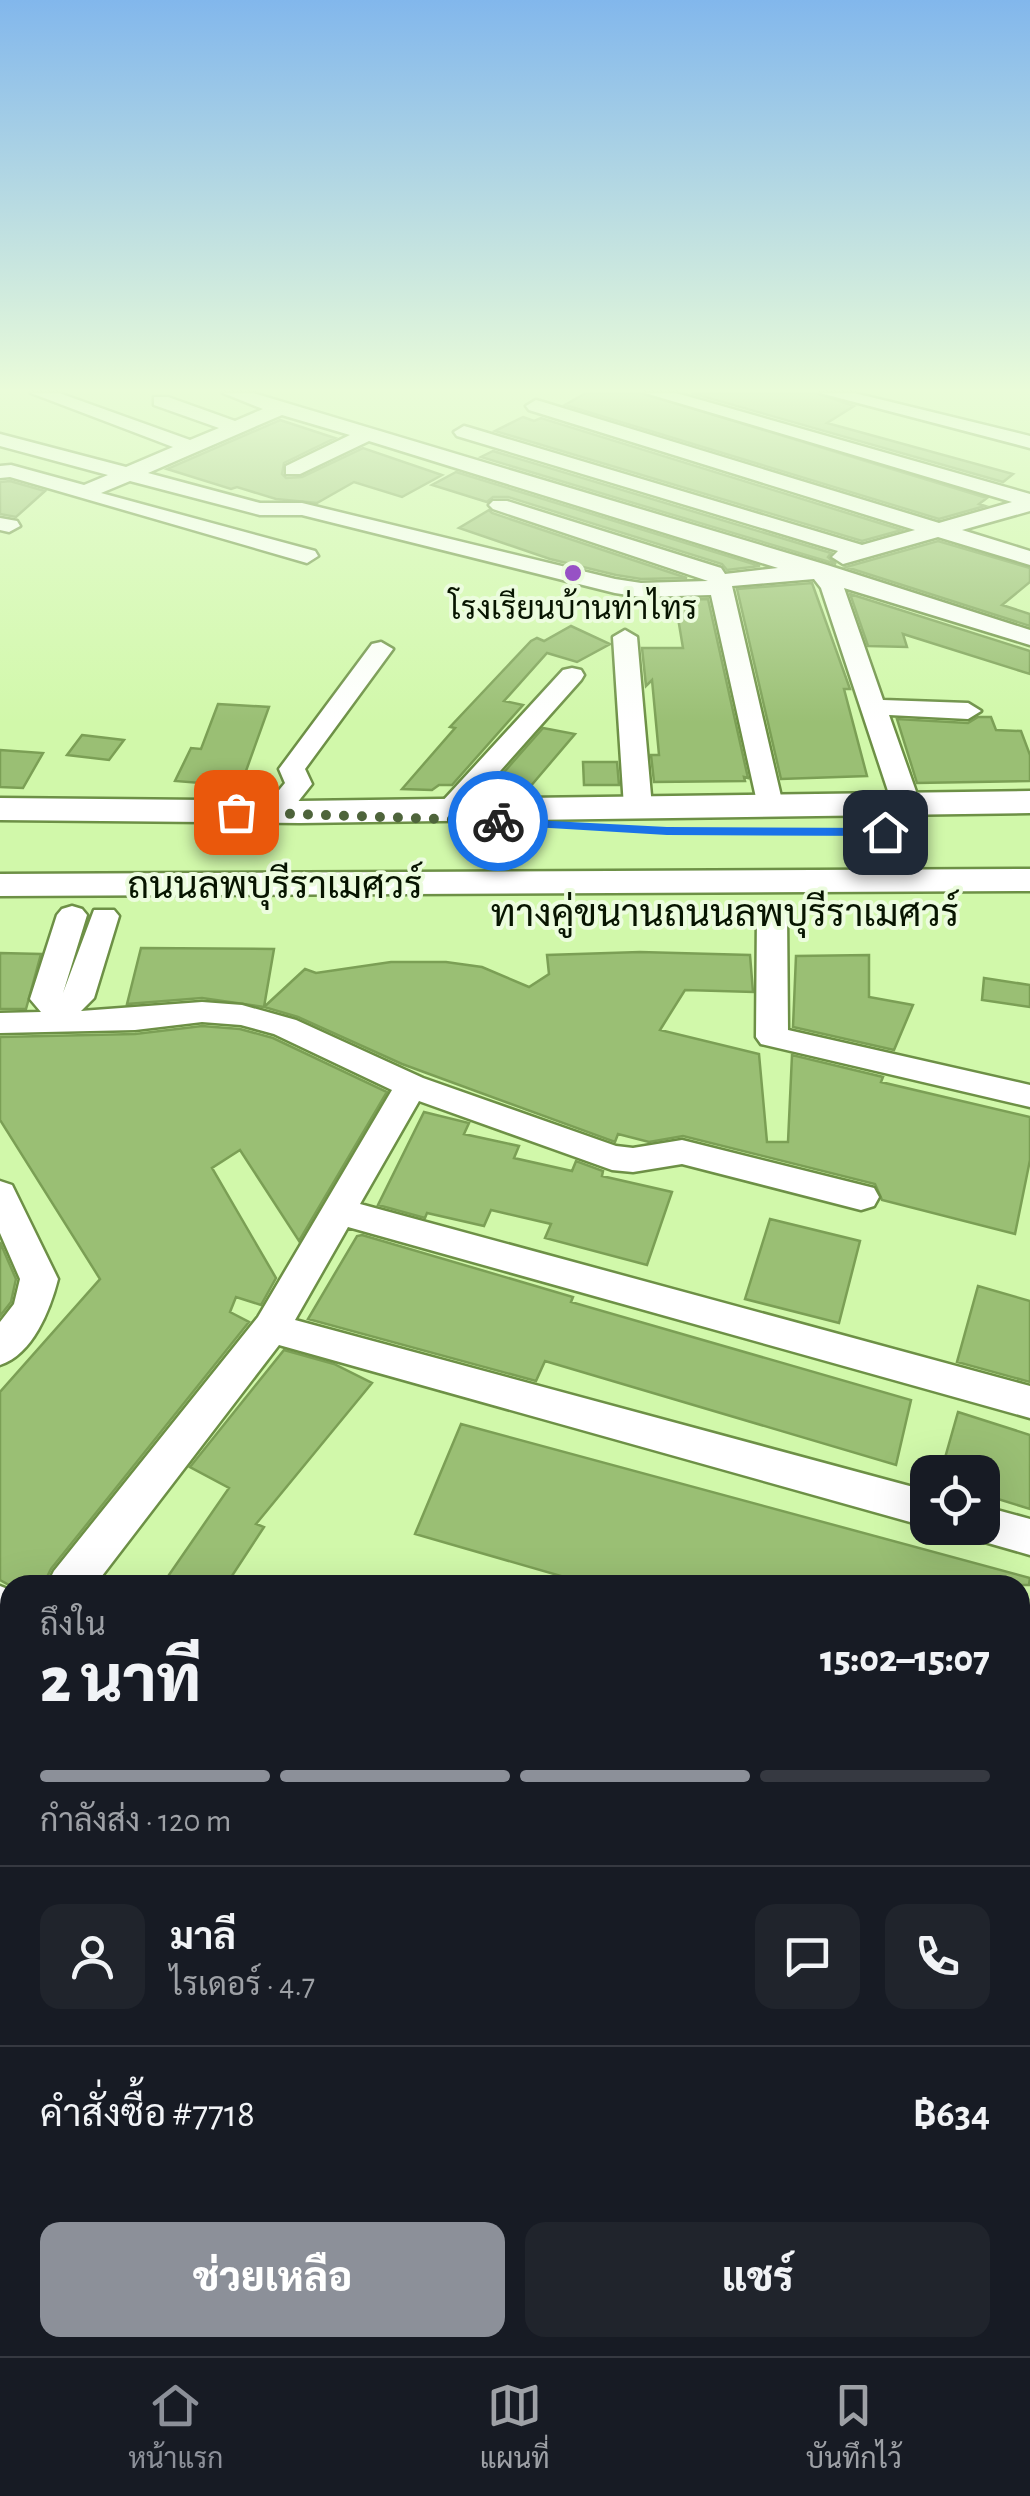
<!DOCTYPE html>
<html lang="th">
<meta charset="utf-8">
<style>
body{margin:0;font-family:"Alegreya Sans",Sarabun,sans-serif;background:#20242c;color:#f1f3f6;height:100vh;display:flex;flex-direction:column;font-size:38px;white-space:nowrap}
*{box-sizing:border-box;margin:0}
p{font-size:32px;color:#9ea1a6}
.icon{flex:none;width:55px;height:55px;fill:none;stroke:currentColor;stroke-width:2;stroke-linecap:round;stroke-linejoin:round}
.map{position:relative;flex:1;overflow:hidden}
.side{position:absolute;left:0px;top:1575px;width:1030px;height:782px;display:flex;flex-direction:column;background:#171b24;border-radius:30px 30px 0 0;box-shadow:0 10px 40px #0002}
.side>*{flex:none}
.buttons{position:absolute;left:910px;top:1455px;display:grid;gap:20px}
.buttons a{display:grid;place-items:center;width:90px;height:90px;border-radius:20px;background:#171b24;box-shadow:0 10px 40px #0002;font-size:50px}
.pin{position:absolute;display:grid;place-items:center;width:85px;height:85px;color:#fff;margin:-42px;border-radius:20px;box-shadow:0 5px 15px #0006}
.courier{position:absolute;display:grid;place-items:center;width:100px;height:100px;margin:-50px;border:8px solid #1a73e8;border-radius:50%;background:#fff;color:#222;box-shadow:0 2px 12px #0007}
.overview em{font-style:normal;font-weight:800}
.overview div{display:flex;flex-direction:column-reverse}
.overview{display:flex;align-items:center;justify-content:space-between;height:170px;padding:0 40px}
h1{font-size:65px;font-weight:800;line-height:75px}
.bar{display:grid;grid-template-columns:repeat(4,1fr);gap:15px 10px;align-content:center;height:120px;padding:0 40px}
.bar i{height:12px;border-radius:8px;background:#363941}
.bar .on{background:#8c9099}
.bar p{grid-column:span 4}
.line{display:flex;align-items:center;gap:25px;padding:0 40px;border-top:2px solid #363941}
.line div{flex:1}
.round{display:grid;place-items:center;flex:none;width:105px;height:105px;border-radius:20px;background:#20242c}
.primary-button{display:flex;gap:20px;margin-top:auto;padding:20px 40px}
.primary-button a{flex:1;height:115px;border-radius:20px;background:#8c9099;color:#fff;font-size:40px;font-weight:800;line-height:115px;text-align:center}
.primary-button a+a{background:#20242c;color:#f1f3f6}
.tab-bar{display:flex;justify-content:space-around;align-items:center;height:140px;border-top:2px solid #363941;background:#171b24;font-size:28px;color:#9ea1a6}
.tab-bar a{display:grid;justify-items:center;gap:5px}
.tab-bar .on{color:#8c9099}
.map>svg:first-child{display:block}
.building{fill:#9abf74;stroke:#7b9f55;stroke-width:2.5}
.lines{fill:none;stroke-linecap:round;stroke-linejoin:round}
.minor-casing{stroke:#6d9046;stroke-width:5}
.major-casing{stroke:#6d9046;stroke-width:5}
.minor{fill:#fff;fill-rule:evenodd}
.major{fill:#fff;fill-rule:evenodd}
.route{fill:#1a73e8}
.done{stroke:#4e643b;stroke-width:10;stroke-dasharray:0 18}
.poi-dot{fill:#9751c5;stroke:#ecfcde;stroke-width:4}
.labels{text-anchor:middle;stroke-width:8;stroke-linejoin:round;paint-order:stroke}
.far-poi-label{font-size:32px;fill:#071400;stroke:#ecfcde}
.street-label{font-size:38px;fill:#071400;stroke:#ecfcde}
</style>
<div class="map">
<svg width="1030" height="2356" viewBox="0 0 1030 2356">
<rect width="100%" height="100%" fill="#d1f8aa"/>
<path class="building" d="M586,393H642L987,498L979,504L985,506L939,519L565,405Z
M691,393H816L854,406L827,423L1013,474L1003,482Z
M523,417L534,421L541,418L902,530L862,541L495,431Z
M280,420L335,438L284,463L282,474L286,478L302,477L363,448L442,475L402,497L354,482L317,503L276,499L237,487L231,489L167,469Z
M493,451L831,553L828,557L836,564L481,457Z
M456,472L760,566L727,570L722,564L508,497H493L487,502L432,485Z
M10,481L45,491L16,517L0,514V482Z
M489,510L492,513L687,578L641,579L616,575L550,559L459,528Z
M938,541L1030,568V582L1002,605L1030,614V626L846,567Z
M812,583L850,689H844L867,776L781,779L737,589Z
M850,594L1030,651V674L903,634L907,647L868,646Z
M708,599L748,778L744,777L745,781L654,782L651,755H659L652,680L646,686L642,648H683L675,600Z
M571,626L610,644L577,662L547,653L504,701L523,705L452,785H439L432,790L402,789L455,728L450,727L531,641L537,638L544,641Z
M218,704L269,707L242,782L238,786L175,781L191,748L201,749Z
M978,717H991L996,730L1021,731L1030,755V781L917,783L897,719L968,723Z
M543,728L575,734L524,794L489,789Z
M82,735L124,740L109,760L67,755Z
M0,750L43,753L23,788L0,787Z
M583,762H617L619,785H584Z
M141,948L274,949L264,1007L202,998L127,1004Z
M640,952L750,955L753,992L685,990L660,1030L759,1054L767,1142H788L792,1055L883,1077L881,1082L1030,1117V1160L1015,1234L882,1200L875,1184L683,1136L649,1142L618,1134L615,1142L402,1064L298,1017L264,1007L305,969L316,973L391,962H446L482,967L529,987L549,974L547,955Z
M0,953L41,954L26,1009H0Z
M869,955V997L913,1005L894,1050L793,1027L796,956Z
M984,978L1030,985V1007L982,1000Z
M202,1026L240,1029L273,1038L387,1092L299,1241L240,1150L212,1168L276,1278L261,1305L236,1297L230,1312L249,1322L51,1569L43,1585H9L0,1580V1392L100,1279L0,1120V1037L135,1034Z
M424,1112L469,1123L464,1134L519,1146L514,1158L572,1171L576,1161L603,1171L602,1176L672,1192L647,1265L545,1238L551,1224L491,1210L484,1226L427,1213L425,1218L378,1205Z
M770,1219L860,1241L839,1323L745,1299Z
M362,1235L573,1297L571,1302L911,1400L896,1465L545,1361L536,1381L308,1319L357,1236Z
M0,1242L16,1279L11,1302L0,1316Z
M978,1286L1030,1301V1382L957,1362Z
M284,1350L334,1364L372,1383L256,1524L264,1527L226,1585H162L229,1488L190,1467Z
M958,1412L1030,1435V1509L982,1494V1472H941Z
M461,1424L1030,1578L1029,1585H592L415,1534Z"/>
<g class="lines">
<defs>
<path id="minor" d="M31,393H59L190,440L219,428L154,405V397H168L235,421L263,409L223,393H253L827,565L1030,630V645L844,588L883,700L968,703L981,711L968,719L889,715L920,803L906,811L892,803L821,588L814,579L732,586L783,805L769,813L759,811L711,595L641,597L615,593L302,515H260L130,481L101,493L315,551L318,556L307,563L10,477L0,478V466L11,465L84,485L108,475L0,446V434L126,467L173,447ZM282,415L350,435L286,466V474H300L369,441L778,568L725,574L721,568L507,501H493L489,505L493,509L708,581L641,583L615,579L302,503H260L148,473Z
M645,393H676L1030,494V511L962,530L1030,551V565L938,537L843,564L832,557L838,551L457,436L454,432L464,426L471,428L862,545L915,530L529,410L526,406L536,400L543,402L939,523L1012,502Z
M820,393H854L1030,436V448Z
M0,518L17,521L20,526L9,532L0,530Z
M625,630L637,637L652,807L638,815L624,807L613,637Z
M381,642L393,649L305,769L312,784L285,818H265L261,812L285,783L279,769L372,644Z
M572,668L581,670L584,675L581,680L460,816H440L436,810L440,804L563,670Z
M772,904L782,907L787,913L788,1030L1030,1085V1107L761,1044L756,1037L757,913L762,907Z
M72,906L82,909L87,915L63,993L94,910H114L119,916L94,998L81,1011L202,1002L242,1005L296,1020L423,1078L616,1146L633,1148L682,1140L874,1188L879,1197L874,1206L861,1210L682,1164L633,1172L612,1170L419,1101L360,1204L1030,1386V1418L348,1227L295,1320L928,1491V1527L279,1345L95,1585H47L54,1571L258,1317L392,1090L274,1034L241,1025L202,1022L135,1030L0,1033V1013L41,1012L30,999L57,915L62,909Z
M0,1181L12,1185L58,1279C50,1310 33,1354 0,1365V1322L14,1304L20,1279L0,1233Z
M982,1506L1030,1519V1555L967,1537L963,1528H982Z
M0,1586L10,1590V1632L0,1628Z
M10,2043V2109L0,2113V2047Z
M650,2348H722L726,2356H654Z"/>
<path id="major" d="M1030,791V813L300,823L0,820V798L300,801Z
M1030,869V891L0,896V874Z"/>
</defs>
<use href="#minor" class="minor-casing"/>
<use href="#major" class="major-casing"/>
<use href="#minor" class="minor"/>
<use href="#major" class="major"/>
</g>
<linearGradient id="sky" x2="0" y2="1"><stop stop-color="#82b7ec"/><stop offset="0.54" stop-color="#eafcd9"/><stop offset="1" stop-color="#eafcd9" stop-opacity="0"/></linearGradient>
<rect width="1030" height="723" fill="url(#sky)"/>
<path class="route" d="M493,818L667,827L885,828L891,832L885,836L667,835L498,825L493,824Z"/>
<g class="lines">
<path class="done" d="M236,812L498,821"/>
</g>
<circle class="poi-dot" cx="573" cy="573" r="10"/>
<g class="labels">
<g class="far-poi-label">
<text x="573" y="619">โรงเรียนบ้านท่าไทร</text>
</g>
<g class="street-label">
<text x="275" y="898">ถนนลพบุรีราเมศวร์</text>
<text x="725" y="926">ทางคู่ขนานถนนลพบุรีราเมศวร์</text>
</g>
</g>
</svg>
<div class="buttons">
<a><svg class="icon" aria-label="locate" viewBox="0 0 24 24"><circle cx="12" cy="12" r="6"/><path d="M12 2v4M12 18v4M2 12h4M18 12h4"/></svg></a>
</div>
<div class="pin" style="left:236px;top:812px;background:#ea580c"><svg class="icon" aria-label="bag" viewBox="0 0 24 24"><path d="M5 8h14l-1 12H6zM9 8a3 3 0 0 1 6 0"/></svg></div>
<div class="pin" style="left:885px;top:832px;background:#1f2937"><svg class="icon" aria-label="home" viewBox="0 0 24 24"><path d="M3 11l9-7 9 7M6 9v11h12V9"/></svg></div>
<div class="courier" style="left:498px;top:821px"><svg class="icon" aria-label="bike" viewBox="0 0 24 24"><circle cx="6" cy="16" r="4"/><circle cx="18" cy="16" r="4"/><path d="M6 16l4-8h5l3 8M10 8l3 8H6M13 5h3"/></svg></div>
<section class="side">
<div class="overview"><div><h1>2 นาที</h1><p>ถึงใน</p></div><em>15:02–15:07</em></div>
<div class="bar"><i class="on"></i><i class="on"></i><i class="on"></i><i></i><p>กำลังส่ง · 120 m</p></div>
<div class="line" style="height:180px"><a class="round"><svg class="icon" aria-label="person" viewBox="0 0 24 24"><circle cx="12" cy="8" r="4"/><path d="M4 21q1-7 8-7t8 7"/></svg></a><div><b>มาลี</b><p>ไรเดอร์ · 4.7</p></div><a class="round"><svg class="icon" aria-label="chat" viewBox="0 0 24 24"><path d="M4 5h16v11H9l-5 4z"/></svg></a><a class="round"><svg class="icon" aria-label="phone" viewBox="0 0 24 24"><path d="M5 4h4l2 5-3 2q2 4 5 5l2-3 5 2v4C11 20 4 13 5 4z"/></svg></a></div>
<div class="line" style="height:130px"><div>คำสั่งซื้อ #7718</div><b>฿634</b></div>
<div class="primary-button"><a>ช่วยเหลือ</a><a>แชร์</a></div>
</section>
</div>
<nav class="tab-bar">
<a class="on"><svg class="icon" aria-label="home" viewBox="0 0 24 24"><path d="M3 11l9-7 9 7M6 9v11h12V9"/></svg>หน้าแรก</a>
<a><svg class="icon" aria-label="map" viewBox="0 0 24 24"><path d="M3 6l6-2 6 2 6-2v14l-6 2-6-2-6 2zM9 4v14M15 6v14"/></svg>แผนที่</a>
<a><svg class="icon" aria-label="saved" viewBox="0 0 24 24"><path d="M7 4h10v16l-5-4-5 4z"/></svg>บันทึกไว้</a>
</nav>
